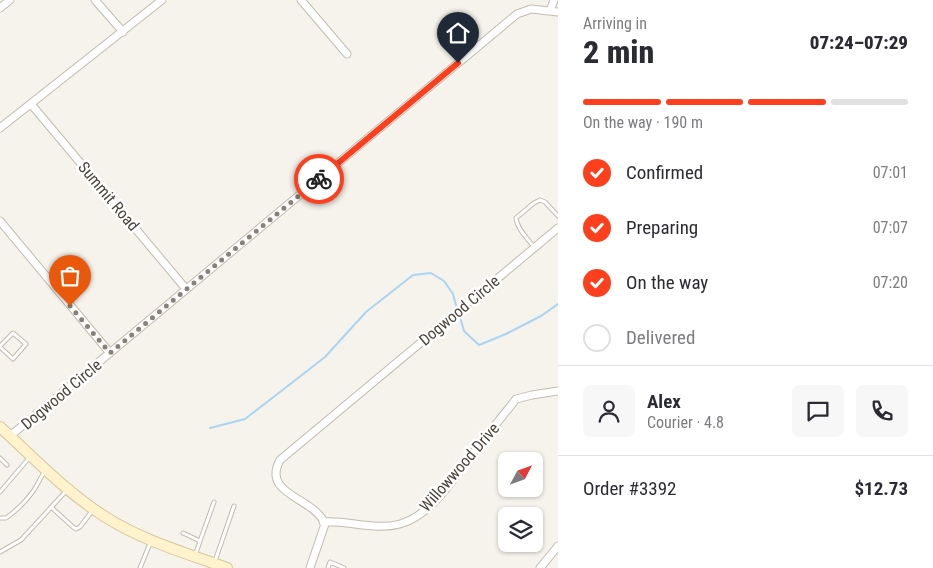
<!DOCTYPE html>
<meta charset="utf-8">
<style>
body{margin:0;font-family:"Roboto Condensed",sans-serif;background:#f7f7f7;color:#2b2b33;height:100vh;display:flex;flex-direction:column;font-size:19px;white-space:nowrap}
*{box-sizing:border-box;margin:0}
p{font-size:16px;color:#7c7c81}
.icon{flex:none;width:28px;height:28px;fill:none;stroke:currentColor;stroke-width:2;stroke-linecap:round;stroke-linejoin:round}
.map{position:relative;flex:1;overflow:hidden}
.side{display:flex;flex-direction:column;background:#fff;width:375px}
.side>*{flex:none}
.needle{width:32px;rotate:49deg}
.tools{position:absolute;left:498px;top:452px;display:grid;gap:10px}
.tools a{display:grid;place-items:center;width:45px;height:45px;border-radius:8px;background:#fff;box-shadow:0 1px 4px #0004;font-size:25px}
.pin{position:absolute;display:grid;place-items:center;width:42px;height:42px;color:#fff;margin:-51px -21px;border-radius:50% 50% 50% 0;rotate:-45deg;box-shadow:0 0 5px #0007}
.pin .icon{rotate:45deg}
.courier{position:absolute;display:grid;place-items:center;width:50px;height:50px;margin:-25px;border:4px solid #fc3f1d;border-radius:50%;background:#fff;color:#222;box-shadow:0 1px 6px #0007}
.summary em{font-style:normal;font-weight:800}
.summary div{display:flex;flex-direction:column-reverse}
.summary{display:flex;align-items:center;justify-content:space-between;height:85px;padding:0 25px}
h1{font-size:32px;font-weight:800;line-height:38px}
.bar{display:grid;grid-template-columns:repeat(4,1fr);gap:8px 5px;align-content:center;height:60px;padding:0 25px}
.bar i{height:6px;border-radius:4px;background:#e1e1e2}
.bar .active{background:#fc3f1d}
.bar p{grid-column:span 4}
.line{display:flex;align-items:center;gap:12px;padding:0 25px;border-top:1px solid #e1e1e2}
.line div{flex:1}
.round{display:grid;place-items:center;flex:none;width:52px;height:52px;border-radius:8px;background:#f7f7f7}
ol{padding:0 25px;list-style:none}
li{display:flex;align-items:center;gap:15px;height:55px}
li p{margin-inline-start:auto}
li .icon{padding:5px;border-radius:50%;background:#fc3f1d;color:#fff;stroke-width:4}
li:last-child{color:#7c7c81}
li i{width:28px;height:28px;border:2px solid #e1e1e2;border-radius:50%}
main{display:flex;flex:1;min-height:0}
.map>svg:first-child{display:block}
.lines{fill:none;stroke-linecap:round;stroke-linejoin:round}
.stream{stroke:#a9d4f2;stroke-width:2}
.lane-casing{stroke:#c2bbae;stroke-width:5}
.street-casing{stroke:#c2bbae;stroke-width:9}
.secondary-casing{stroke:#d6c79b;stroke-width:12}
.lane{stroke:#fff;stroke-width:3}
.street{stroke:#fff;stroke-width:7}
.secondary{stroke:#fff3cd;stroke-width:10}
.done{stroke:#878178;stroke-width:5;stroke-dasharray:0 9}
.route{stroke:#fc3f1d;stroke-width:6}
.labels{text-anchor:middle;stroke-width:5;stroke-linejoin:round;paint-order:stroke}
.street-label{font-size:16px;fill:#4b4439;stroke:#fff}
</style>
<main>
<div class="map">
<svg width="558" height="568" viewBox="0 0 558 568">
<rect width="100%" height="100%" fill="#f6f3ec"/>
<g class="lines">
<path class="stream" d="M459,313L464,331L479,345L506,334L541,316L558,304
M210,428L245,419L271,399L325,357L366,312L413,275L431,273L444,281L453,294L457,309"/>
<defs>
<path id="lane" d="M534,247C528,239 517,229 516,218L534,203L540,200L545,202L558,216
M0,346L13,333L26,344L13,359L0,347
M0,458L7,465
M0,492L29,458
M51,507L73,527L76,529L80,527L92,511
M0,518H6C16,511 27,500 34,490C38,484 40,478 44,473
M183,533L200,541L195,556
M200,541L214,502
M0,552L21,540L67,490
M215,561L234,506
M140,568L151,541
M328,568L330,562L344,568"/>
<path id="street" d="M95,0L123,32
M301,0L347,54
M0,8L10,0
M550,11L554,0
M31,104L186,289
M0,128L162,0
M0,221L110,353
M10,436L517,14L531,9L558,12
M323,522C348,520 375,531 400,524C432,515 454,478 473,453C487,435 502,417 516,399L532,395L558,391
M310,568L325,524C314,497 261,495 280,460L558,228
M540,568L558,546"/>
<path id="secondary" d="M0,427C35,459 67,493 107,518C144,541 186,553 227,568"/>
</defs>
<use href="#lane" class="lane-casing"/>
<use href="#street" class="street-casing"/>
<use href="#secondary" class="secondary-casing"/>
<use href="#lane" class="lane"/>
<use href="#street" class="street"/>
<use href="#secondary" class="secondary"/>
</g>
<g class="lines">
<path class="done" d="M70,306L110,353L319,179"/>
<path class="route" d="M319,179L458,63"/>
</g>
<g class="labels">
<g class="street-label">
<text transform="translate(109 196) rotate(50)" y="6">Summit Road</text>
<text transform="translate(459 310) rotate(-40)" y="6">Dogwood Circle</text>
<text transform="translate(61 394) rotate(-40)" y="6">Dogwood Circle</text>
<text transform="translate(459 467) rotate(-49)" y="6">Willowwood Drive</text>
</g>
</g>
</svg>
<div class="tools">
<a><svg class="needle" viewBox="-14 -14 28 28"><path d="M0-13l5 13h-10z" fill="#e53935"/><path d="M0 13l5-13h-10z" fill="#7c7c81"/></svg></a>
<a><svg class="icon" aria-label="layers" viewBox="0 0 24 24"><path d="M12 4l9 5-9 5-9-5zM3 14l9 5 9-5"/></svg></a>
</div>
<div class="pin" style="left:70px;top:306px;background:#ea580c"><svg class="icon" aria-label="bag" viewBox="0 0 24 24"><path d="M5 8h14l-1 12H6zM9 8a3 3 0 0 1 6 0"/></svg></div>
<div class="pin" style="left:458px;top:63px;background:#1f2937"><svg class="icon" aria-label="home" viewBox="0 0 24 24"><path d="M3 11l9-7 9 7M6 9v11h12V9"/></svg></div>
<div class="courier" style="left:319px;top:179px"><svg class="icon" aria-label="bike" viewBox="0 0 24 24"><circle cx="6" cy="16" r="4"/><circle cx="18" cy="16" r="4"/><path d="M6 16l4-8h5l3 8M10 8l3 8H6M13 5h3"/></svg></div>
</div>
<section class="side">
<div class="summary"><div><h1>2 min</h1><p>Arriving in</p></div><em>07:24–07:29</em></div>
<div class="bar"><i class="active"></i><i class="active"></i><i class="active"></i><i></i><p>On the way · 190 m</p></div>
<ol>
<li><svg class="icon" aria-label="check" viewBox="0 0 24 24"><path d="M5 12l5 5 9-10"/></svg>Confirmed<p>07:01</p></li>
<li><svg class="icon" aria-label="check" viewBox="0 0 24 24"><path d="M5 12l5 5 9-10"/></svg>Preparing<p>07:07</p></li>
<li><svg class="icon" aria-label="check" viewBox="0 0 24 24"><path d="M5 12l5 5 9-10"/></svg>On the way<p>07:20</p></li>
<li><i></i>Delivered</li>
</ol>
<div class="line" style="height:90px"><a class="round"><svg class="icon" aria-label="person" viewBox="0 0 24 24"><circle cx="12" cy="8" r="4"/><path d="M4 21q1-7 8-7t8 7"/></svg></a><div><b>Alex</b><p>Courier · 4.8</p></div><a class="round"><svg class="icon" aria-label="chat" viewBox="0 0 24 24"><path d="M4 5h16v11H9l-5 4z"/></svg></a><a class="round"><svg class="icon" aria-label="phone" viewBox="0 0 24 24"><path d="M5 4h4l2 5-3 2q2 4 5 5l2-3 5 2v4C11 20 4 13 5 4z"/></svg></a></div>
<div class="line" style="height:65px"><div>Order #3392</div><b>$12.73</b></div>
</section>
</main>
